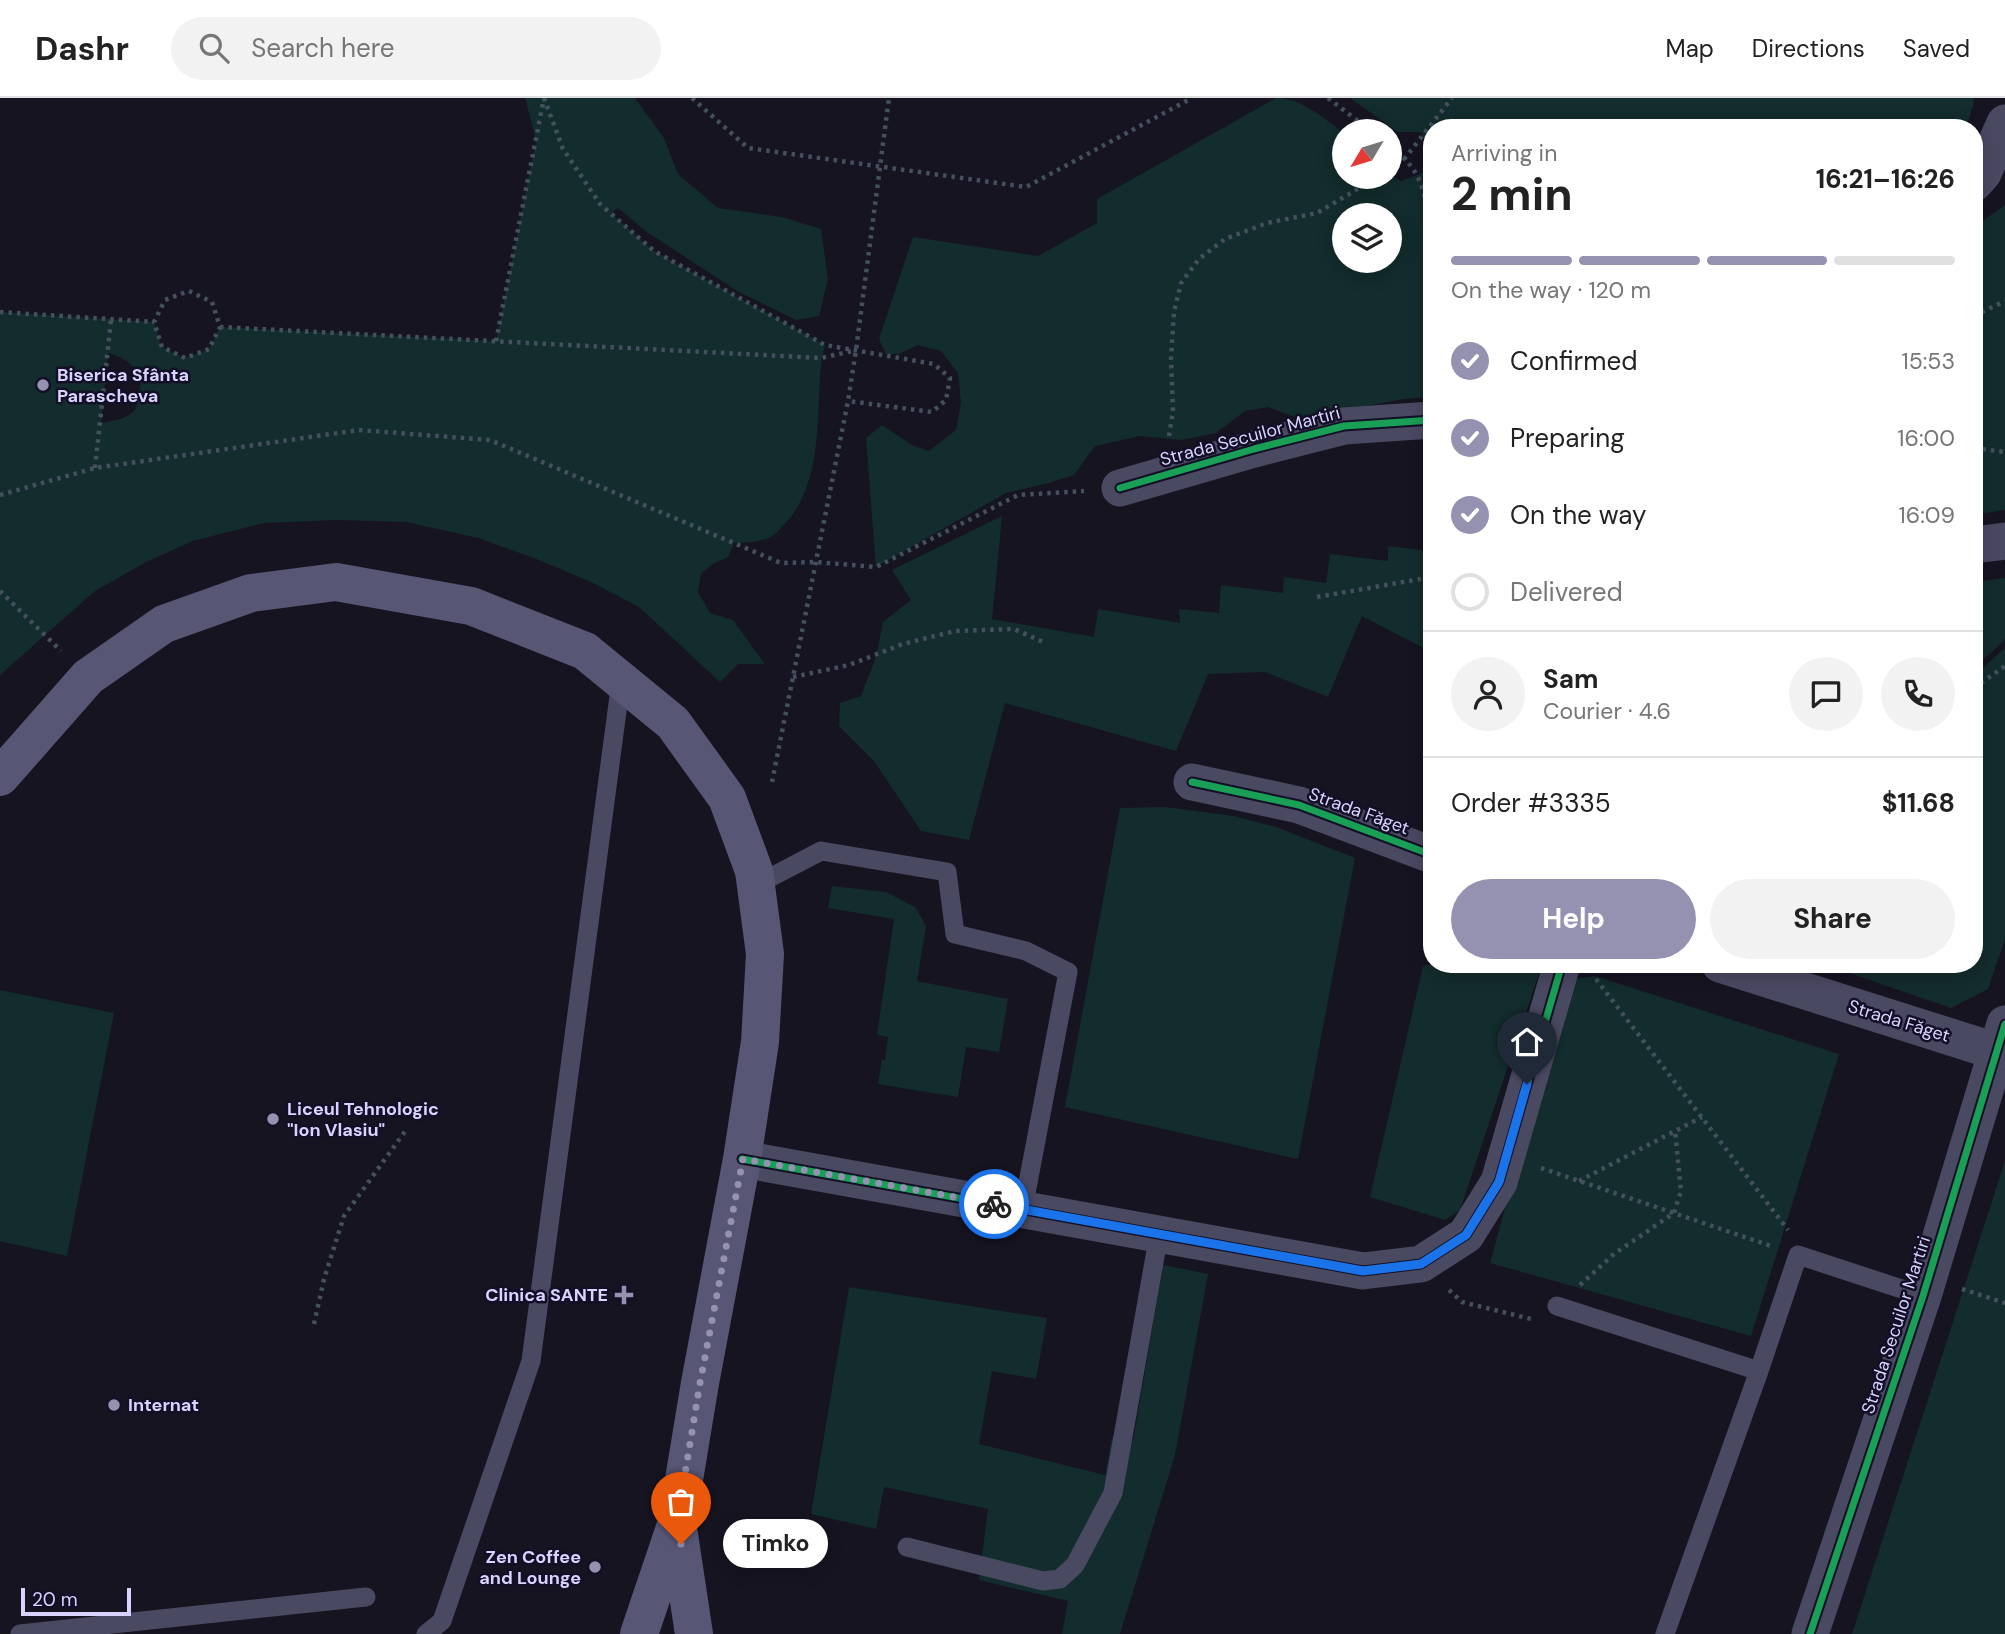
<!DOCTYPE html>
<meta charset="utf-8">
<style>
body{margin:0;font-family:"DM Sans",sans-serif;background:#f2f2f2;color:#222;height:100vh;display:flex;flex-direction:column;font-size:26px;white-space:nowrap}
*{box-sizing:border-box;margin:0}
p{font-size:23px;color:#767676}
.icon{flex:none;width:38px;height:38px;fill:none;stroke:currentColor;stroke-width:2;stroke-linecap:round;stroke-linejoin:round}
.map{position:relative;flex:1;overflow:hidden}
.side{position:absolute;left:1423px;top:21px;width:560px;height:854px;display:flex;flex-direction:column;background:#fff;border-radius:28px;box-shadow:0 4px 18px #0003}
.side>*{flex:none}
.needle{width:46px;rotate:232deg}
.fabs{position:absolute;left:1332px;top:21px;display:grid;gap:14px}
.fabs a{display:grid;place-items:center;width:70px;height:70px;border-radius:50%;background:#fff;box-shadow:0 4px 18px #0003;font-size:35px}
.scale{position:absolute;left:21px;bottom:18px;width:110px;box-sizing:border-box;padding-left:7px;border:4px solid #d9d4ff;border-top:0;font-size:19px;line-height:24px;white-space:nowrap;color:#d9d4ff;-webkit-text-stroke:5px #130f26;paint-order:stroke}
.pin{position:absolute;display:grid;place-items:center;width:60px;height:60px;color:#fff;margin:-72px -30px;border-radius:50% 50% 50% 0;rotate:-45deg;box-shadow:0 0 7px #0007}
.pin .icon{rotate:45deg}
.courier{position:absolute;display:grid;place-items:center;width:70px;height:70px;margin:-35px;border:5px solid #1a73e8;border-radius:50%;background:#fff;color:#222;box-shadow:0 2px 9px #0007}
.bubble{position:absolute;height:49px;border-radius:24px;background:#fff;box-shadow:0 4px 18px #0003;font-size:23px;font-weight:700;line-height:49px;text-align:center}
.summary em{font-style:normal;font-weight:700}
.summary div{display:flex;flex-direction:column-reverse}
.summary{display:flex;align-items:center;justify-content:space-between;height:119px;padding:0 28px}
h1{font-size:46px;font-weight:700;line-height:52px}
.bar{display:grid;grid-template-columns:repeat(4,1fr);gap:10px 7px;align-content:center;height:84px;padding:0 28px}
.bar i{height:9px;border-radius:5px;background:#e0e0e0}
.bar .active{background:#9591b1}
.bar p{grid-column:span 4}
.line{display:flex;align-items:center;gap:18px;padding:0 28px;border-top:2px solid #e0e0e0}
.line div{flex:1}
.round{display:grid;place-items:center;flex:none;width:74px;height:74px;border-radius:37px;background:#f2f2f2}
ol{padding:0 28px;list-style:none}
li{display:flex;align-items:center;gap:21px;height:77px}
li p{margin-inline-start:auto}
li .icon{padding:7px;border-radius:50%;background:#9591b1;color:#fff;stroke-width:4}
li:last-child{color:#767676}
li i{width:38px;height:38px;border:4px solid #e0e0e0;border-radius:50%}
.primary-button{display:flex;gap:14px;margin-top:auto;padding:14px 28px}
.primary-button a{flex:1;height:80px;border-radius:42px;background:#9591b1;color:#fff;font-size:28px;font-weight:700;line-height:80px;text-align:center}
.primary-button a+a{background:#f2f2f2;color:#222}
header{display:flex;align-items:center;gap:42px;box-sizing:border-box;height:98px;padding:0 35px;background:#fff;border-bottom:2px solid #e0e0e0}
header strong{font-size:33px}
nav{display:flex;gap:38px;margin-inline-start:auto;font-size:24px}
.search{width:490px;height:63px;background:#f2f2f2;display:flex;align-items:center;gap:18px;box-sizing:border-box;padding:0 24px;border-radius:38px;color:#767676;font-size:26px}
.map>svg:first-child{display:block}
.green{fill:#132c2d;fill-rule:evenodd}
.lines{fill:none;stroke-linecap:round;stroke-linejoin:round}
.path{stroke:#44505f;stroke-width:4.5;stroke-dasharray:3.5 5;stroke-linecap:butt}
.lane{stroke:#4a4962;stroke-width:19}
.street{stroke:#4a4962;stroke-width:37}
.secondary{stroke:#575674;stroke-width:38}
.cycleway-casing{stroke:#130f26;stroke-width:11}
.cycleway{stroke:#1a9f57;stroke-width:7}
.done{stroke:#9591b1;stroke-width:7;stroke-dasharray:0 12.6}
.route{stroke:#1a73e8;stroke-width:9}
.poi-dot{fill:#9591b1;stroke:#130f26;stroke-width:2.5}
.labels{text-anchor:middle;stroke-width:5;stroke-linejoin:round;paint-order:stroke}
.poi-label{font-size:18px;font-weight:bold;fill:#d9d4ff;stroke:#130f26;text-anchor:start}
.street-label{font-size:18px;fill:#d9d4ff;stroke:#130f26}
</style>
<header>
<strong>Dashr</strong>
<div class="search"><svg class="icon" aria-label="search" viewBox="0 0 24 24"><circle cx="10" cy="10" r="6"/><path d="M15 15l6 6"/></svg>Search here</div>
<nav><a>Map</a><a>Directions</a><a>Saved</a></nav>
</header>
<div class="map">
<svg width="2005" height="1536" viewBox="0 0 2005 1536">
<rect width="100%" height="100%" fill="#161421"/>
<path class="green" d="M525,0H635L664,40L678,76L718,110L782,119L821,131L828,181L819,218L796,222L737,193L647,134L618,110L611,115L654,153L825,247C818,271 820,297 818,322C816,359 810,401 783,428C779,432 776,436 771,439C759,444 747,445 734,445L728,459L713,466L701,475L698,494L710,515L733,522L765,566H738L720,584L639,509L591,484L534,460L478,440L406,424L337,422L264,425L193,443L146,464L95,493L0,577V214L154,224L162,249L185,260L209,251L220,229L496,243L536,42ZM108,255C129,260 145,275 139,299C138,305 137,310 133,314C124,322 112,323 101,325Z
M1276,0C1302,0 1323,20 1344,35V79H1390V77L1401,83L1422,75L1430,55L1421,34H1398L1350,0H1973L1974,5L1966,30H1432L1431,299L1403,301L1300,321L1268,309L1245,313L1216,335L1182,342L1140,338L1095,348L1074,377L1045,386L1006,395L876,469L866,340L882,327L912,347L929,353L956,332L961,305L958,275L941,253L918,247L899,256H886L879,241L913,139L1038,158L1097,125V101ZM1344,117H1390V163H1344Z
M2005,107V412L1974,417V129Z
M1002,418L992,521L1094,539L1098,511L1180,525L1179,511L1219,515L1221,487L1283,495L1284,479L1326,485L1330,456L1388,463V448L1431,453V554L1362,518L1328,599L1265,574L1208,576L1176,653L1005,605L969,742L921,733L874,663L839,628L840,605L861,598L876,559L883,524L911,502L892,472Z
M2005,480V541L1991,555L1974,568V484Z
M2005,550V841L1988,891L1951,910L1823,866H1974V578Z
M1165,709L1234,718L1276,729L1355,760L1298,1061L1065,1009L1120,710Z
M832,788L886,794L915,809L926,828L917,883L1008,901L999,954L966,949L958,999L878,986L882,962H885L888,939L877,937L894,821L828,810Z
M1431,866H1542L1460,1112L1445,1122L1370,1099L1423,868Z
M1595,878L1839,956L1751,1238L1490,1165L1565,892L1575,881Z
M0,892L114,915L67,1158L0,1143Z
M2005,1063V1536H1852Z
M1163,1167L1208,1176L1175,1357L1120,1536H1062L1068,1503L979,1482L988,1411L884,1389L876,1431L811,1416L849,1189L1047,1220L1036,1281L992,1273L979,1346L1105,1377L1112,1339L1133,1343Z"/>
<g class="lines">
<path class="path" d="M544,0L563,51L600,106L654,153L825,247L934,266L950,280L946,302L932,314L848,303
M692,0L748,50L1026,89L1192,0
M1328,0L1371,33
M1390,48C1422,73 1423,89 1430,128
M1390,71L1405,60L1452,0
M189,193L212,204L220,229L209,251L185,260L162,249L154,224L165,202Z
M0,214L154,224
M1974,218L2005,203
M220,229L821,260L852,253
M496,243L544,0
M1169,338L1173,313L1171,261L1174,214L1181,185L1199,161L1225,141L1267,125L1317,115L1378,79
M1974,350L2005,354
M95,370L111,222
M0,397L95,370L359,332L490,342L781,465L816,464L876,469L1018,397L1084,393
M0,493L61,553
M1317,499L1432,479
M793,579L849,567L903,546L955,533L1014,531L1043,544
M1974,590L2005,568
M772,684L848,303L856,252L889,0
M1596,881L1788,1132
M1541,1070L1771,1148
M1579,1083L1702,1019
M1580,1187L1614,1156L1674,1115L1681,1093L1675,1033
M1962,1191L2005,1205
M1449,1192L1462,1204L1531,1221
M314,1226L324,1181L344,1118L406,1032"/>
<path class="lane" d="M756,787L821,753L947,774L955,836L1026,853L1068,874L1023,1111
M1557,1208L1759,1273L1798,1157L1923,1198
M907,1449L1043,1483L1060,1481L1075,1467L1113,1395L1159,1136
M20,1536L366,1499
M426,1536L442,1523L531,1263L621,583
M1665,1536L1759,1273"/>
<path class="street" d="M1974,85L1983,75L2005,25
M1120,390L1254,351L1344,328L1432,322
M1974,447L2005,443
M1192,684L1299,707L1432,757
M1720,866L1998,954
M742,1061L1363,1173L1421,1166L1466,1137L1499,1084L1562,866
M1810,1536L1923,1198L2005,926"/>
<path class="secondary" d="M0,679L88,579L164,526L251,495L336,484L471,508L585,553L673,625L727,700L754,773L765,856L760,944L742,1061L700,1285L677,1424L639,1536
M678,1430L694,1536"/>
<defs>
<path id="cycleway" d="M1120,390L1254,351L1344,328L1432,322
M1192,684L1299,707L1432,757
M742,1061L1363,1173L1421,1166L1466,1137L1499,1084L1562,866
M1810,1536L1923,1198L2005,926"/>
</defs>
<use href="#cycleway" class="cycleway-casing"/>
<use href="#cycleway" class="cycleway"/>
</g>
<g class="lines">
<path class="done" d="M681,1446L677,1424L700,1285L743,1061L994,1106"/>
<path class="route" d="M994,1106L1363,1173L1421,1166L1466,1137L1499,1084L1527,986"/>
</g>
<g class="poi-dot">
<circle cx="43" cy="287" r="7"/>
<circle cx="273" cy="1021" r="7"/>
<path d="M620.5 1186.5h7v7h7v7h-7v7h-7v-7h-7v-7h7z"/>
<circle cx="114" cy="1307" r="7"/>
<circle cx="595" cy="1469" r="7"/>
</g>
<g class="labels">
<g class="poi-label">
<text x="57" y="283">Biserica Sfânta<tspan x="57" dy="21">Parascheva</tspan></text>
<text x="287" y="1017">Liceul Tehnologic<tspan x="287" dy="21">"Ion Vlasiu"</tspan></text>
<text x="608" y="1203" text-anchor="end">Clinica SANTE</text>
<text x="128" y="1313">Internat</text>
<text x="581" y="1465" text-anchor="end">Zen Coffee<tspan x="581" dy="21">and Lounge</tspan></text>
</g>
<g class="street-label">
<text transform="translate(1250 338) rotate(-15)" y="6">Strada Secuilor Martiri</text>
<text transform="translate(1359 713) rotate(20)" y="6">Strada Făget</text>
<text transform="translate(1899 923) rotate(17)" y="6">Strada Făget</text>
<text transform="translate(1896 1227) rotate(-72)" y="6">Strada Secuilor Martiri</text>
</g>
</g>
</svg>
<div class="fabs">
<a><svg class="needle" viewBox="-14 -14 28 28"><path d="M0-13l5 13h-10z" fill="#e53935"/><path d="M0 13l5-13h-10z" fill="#767676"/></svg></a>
<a><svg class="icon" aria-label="layers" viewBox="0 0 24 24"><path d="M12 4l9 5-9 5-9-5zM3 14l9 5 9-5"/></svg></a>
</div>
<div class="scale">20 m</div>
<div class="pin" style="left:681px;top:1446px;background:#ea580c"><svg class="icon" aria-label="bag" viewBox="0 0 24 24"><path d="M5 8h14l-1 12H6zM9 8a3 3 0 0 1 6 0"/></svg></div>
<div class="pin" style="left:1527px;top:986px;background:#1f2937"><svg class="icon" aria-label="home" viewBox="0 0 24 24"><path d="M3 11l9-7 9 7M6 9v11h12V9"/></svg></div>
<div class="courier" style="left:994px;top:1106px"><svg class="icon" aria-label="bike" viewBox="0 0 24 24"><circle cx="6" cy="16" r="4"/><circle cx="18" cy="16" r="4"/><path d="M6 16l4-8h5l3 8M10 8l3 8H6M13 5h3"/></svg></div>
<div class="bubble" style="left:723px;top:1421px;width:105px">Timko</div>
<section class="side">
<div class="summary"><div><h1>2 min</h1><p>Arriving in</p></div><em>16:21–16:26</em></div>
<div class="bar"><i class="active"></i><i class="active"></i><i class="active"></i><i></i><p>On the way · 120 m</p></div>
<ol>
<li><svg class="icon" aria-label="check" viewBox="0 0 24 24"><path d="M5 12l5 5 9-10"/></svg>Confirmed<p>15:53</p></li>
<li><svg class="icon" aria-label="check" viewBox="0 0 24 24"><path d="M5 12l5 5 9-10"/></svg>Preparing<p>16:00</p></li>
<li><svg class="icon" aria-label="check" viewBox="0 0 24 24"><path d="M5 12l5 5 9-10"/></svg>On the way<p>16:09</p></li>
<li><i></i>Delivered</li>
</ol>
<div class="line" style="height:126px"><a class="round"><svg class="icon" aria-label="person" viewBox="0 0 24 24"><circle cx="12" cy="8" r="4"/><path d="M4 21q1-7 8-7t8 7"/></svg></a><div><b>Sam</b><p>Courier · 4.6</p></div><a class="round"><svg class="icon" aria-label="chat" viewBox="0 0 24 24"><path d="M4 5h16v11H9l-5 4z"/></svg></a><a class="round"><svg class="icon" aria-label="phone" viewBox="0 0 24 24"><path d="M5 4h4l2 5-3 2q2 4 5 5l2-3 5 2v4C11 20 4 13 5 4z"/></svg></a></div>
<div class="line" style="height:91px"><div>Order #3335</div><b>$11.68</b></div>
<div class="primary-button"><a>Help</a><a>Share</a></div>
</section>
</div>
